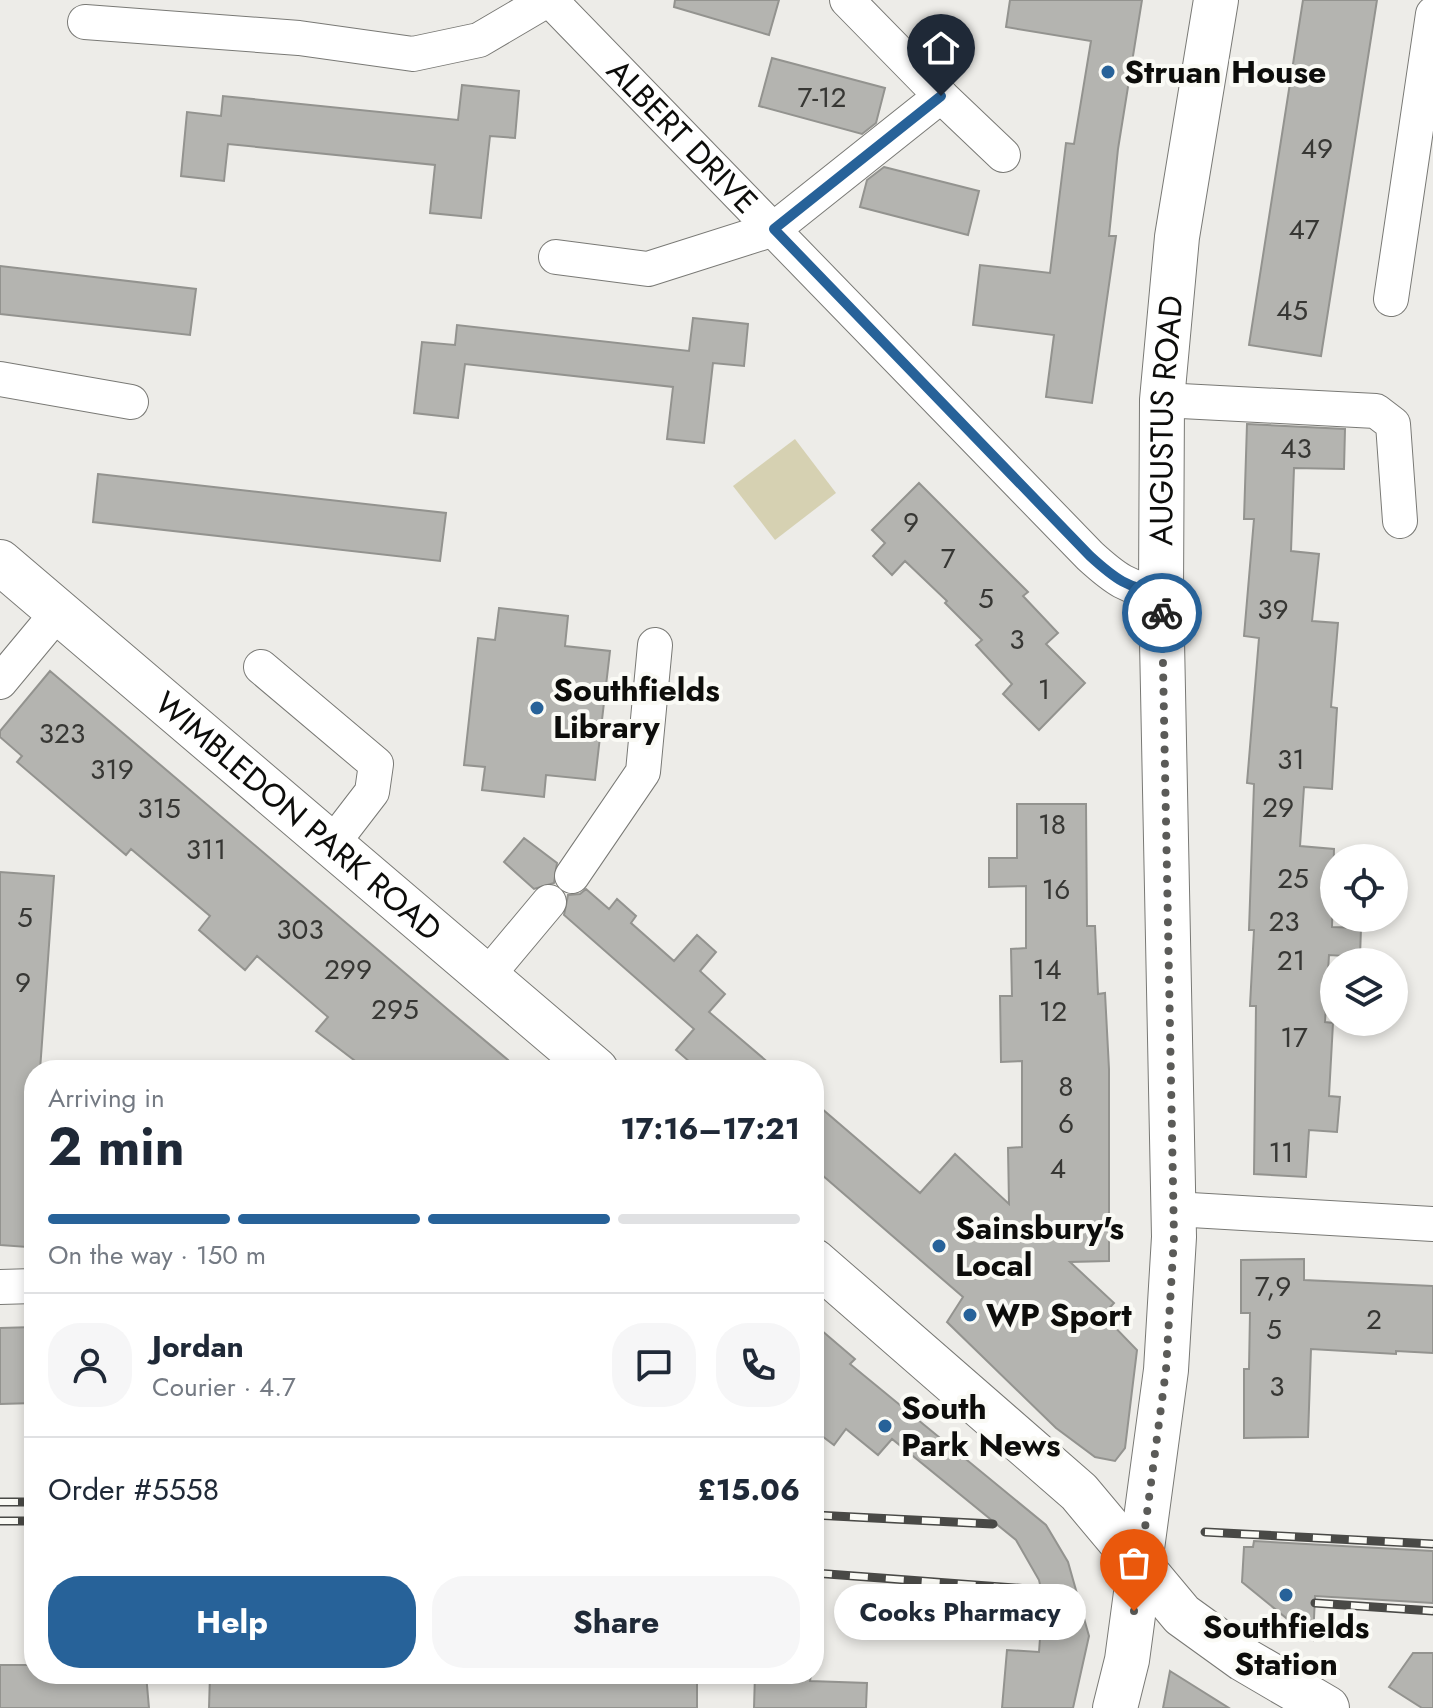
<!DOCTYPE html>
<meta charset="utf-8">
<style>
body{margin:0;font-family:Jost,sans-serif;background:#f6f6f7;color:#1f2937;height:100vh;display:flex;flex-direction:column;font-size:30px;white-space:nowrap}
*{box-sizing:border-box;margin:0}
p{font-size:26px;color:#747a83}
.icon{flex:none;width:44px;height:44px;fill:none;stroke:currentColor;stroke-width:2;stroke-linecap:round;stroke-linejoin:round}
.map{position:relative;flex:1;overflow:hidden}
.side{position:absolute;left:24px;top:1060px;width:800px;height:624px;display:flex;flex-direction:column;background:#fff;border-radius:32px;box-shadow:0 4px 12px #0003}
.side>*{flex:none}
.fabs{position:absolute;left:1320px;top:844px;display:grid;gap:16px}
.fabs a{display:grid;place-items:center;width:88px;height:88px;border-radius:50%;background:#fff;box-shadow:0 4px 12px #0003;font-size:40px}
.pin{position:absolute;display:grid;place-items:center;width:68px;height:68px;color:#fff;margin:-82px -34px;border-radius:50% 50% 50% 0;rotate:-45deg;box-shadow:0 0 8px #0007}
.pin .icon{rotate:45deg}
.courier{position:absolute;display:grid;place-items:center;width:80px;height:80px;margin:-40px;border:6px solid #276299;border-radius:50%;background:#fff;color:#222;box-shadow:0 2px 10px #0007}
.bubble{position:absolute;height:56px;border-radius:28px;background:#fff;box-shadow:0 4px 12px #0003;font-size:26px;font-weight:700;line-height:56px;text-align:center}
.headline em{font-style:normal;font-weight:700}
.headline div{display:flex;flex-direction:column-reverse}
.headline{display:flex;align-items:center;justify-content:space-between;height:136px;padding:0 24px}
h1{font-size:52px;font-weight:700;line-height:60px}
.bar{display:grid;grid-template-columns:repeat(4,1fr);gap:12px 8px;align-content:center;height:96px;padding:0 24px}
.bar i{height:10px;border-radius:6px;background:#e0e1e3}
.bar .on{background:#276299}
.bar p{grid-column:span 4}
.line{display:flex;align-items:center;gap:20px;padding:0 24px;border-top:2px solid #e0e1e3}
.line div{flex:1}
.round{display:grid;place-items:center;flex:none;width:84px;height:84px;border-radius:32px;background:#f6f6f7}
.cta{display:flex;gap:16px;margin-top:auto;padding:16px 24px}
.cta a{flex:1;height:92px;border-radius:32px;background:#276299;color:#fff;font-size:32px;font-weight:700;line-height:92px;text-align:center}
.cta a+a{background:#f6f6f7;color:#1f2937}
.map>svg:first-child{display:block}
.green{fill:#d6d1b2}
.building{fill:#b4b4b0;stroke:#93938f;stroke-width:2}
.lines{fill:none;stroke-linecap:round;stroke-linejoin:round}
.street-casing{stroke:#797975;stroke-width:36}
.secondary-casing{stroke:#797975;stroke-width:46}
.street{stroke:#fff;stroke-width:34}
.secondary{stroke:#fff;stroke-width:44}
.rail-casing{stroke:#494946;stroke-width:9}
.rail{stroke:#fafaf5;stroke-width:6;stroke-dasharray:18;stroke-linecap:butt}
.done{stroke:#5b5b58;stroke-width:8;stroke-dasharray:0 14.4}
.route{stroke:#276299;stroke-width:10}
.poi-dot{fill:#276299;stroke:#fafaf5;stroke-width:3}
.labels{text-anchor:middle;stroke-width:8;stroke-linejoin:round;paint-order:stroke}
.number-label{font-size:28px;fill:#373734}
.poi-label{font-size:32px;font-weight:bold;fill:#0d0d0b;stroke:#fafaf5;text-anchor:start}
.street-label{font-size:32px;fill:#0d0d0b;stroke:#fafaf5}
</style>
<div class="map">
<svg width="1433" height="1708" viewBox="0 0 1433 1708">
<rect width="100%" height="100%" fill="#edece8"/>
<path class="green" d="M795,439L836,493L775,540L733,486Z"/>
<path class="building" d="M675,0H779L769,35L674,7Z
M1010,0H1142L1118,149L1109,236H1116L1092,403L1046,397L1054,335L973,325L980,265L1050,273L1066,143L1074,144L1091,41L1006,27Z
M1303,0H1377L1321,356L1249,345Z
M772,58L885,88L876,123L862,134L759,106Z
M462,85L519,91L515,138L490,136L481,218L430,213L435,165L228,144L224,181L181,176L187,112L221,116L223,96L458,120Z
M884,167L979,191L968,235L860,207L867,180Z
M0,266L196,289L190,335L0,314Z
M693,318L748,324L744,366L713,363L704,443L667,439L673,387L465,364L458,418L414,413L422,342L455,345L457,325L689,351Z
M1247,424L1345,429L1344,469L1294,468L1291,551L1319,554L1312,621L1338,623L1331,707L1337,708L1332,789L1304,787L1300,846L1334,849L1332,927L1361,928L1360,957L1329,955L1325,1022L1333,1023L1329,1096L1340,1097L1337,1132L1309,1130L1306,1177L1254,1174L1256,1006H1250L1254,930H1249L1254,784L1247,783L1259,638L1244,636L1254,519H1244Z
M98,474L446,513L440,561L93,522Z
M919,483L1028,592L1023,596L1058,633L1046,644L1085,683L1039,730L1003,694L1012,684L976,645L982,640L945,603L947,601L905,561L892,575L873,556L885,543L872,530Z
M499,608L568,616L565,646L610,651L595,780L546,775L544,797L482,790L485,767L464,765L478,638L495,640Z
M50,671L452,1013L520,1070H367L316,1031L328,1017L257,956L245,970L199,930L210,916L131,849L126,855L17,762L22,756L0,737V731Z
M1017,804H1086L1087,926H1095L1098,994L1105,993L1109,1069V1261L1070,1262L1114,1303L1103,1315L1137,1350L1125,1448L1115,1461L1095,1457L1056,1428L947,1322L963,1297L814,1168V1102L920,1193L955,1154L1009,1204L1008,1148L1022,1147V1061L1001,1062L1000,996H1012L1011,949L1026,948V886L989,887V858H1017Z
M524,838L557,863L554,883L534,889L504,862Z
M0,872L54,876L40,1070H34V1151L27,1247L0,1245Z
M586,889L609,909L617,899L636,916L631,923L674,961L697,935L716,952L700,971L725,994L709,1012L777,1070H699L676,1050L694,1029L564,915L568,895L580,894Z
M1304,1259V1280L1433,1286V1353L1396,1351V1354L1311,1349L1308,1437L1244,1438V1369H1249L1250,1313H1241V1260Z
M814,1324L855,1359L850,1364L1046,1525L1068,1562L1089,1636L1073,1708H1002L1007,1650L1039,1652L1043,1597L1039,1580L1016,1540L892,1439L878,1455L846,1429L834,1445L814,1430Z
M34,1327V1403L0,1404V1328Z
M1254,1541L1433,1551V1603L1315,1596L1313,1640L1242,1582L1244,1547H1253Z
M1413,1653H1433V1708H1422L1389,1687Z
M0,1665H34V1674H146L149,1708H0Z
M1170,1671L1229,1708H1163Z
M210,1674L697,1675V1708H209Z
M755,1674H811L810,1681L867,1683L866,1708H754Z"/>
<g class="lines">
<defs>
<g id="street">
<path id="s1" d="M550,0L1090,556C1113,577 1130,591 1161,591"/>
<path d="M85,22L299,38L413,54L479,40L547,0"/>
<path d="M941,96L1003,155"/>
<path d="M556,257L648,269L774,229L941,96L847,0"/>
<path d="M1391,299L1433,14"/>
<path d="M0,379L131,402"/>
<path d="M1162,400L1376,411L1393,424L1400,521"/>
<path d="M261,667L376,764L372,792L332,844"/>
<path d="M0,682L59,611"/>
<path d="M572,876L643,772L655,645"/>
<path d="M487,976L549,902"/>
<path d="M1174,1209L1433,1224"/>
<path d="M0,1287L34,1286"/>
</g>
<g id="secondary">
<path id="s2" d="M0,562L596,1070"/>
<path d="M814,1261L1079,1492L1182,1615L1243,1659L1327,1708"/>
<path id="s3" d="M1115,1708L1127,1660L1166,1370L1174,1237L1161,591L1162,400L1177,237L1216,0"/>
</g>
</defs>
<use href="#street" class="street-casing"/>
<use href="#secondary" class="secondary-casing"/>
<use href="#street" class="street"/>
<use href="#secondary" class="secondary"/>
<defs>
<path id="rail" d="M0,1502H34
M814,1515L993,1524
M0,1521H34
M1205,1532L1433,1544
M814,1573L1041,1590
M1315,1603L1433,1611"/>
</defs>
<use href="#rail" class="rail-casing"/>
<use href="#rail" class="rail"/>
</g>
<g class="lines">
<path class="done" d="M1134,1611L1166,1370L1174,1237L1162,613"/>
<path class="route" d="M941,96L774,229L1090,556C1113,577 1130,591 1161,591L1162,613"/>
</g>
<g class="poi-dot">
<circle cx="1108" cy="72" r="8"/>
<circle cx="537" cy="708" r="8"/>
<circle cx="939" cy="1246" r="8"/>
<circle cx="970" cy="1315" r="8"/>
<circle cx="885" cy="1426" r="8"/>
<circle cx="1286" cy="1595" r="8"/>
</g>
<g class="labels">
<g class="number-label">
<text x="822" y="107">7-12</text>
<text x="1317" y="158">49</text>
<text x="1304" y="239">47</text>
<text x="1292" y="320">45</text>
<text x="1296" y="458">43</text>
<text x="911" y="532">9</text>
<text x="948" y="568">7</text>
<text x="986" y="608">5</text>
<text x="1273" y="619">39</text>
<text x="1017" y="649">3</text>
<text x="1044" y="699">1</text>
<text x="62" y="743">323</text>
<text x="1291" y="769">31</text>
<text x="112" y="779">319</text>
<text x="1278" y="817">29</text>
<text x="159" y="818">315</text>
<text x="1052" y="834">18</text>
<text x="206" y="859">311</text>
<text x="1293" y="888">25</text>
<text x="1056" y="899">16</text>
<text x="25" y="927">5</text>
<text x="1284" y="931">23</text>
<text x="300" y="939">303</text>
<text x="1291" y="970">21</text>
<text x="348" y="979">299</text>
<text x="1047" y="979">14</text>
<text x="23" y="992">9</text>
<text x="395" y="1019">295</text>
<text x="1053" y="1021">12</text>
<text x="1294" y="1047">17</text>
<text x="1066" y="1096">8</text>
<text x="1066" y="1133">6</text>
<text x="1281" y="1162">11</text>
<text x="1058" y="1178">4</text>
<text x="1273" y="1296">7,9</text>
<text x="1374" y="1329">2</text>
<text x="1274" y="1339">5</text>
<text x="1277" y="1396">3</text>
</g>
<g class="poi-label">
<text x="1124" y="83">Struan House</text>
<text x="553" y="701">Southfields<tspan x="553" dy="37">Library</tspan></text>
<text x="955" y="1239">Sainsbury's<tspan x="955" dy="37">Local</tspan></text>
<text x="986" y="1326">WP Sport</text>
<text x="901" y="1419">South<tspan x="901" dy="37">Park News</tspan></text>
<text x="1286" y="1638" text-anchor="middle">Southfields<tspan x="1286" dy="37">Station</tspan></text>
</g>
<g class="street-label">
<text dy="11" stroke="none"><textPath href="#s1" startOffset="190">ALBERT DRIVE</textPath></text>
<text dy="11" stroke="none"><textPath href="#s3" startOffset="1292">AUGUSTUS ROAD</textPath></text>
<text dy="11" stroke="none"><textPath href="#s2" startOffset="392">WIMBLEDON PARK ROAD</textPath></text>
</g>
</g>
</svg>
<div class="fabs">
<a><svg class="icon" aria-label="locate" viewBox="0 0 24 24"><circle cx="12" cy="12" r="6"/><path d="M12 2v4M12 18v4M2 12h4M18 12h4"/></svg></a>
<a><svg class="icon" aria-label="layers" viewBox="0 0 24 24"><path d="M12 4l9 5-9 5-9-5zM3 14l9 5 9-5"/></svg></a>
</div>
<div class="pin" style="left:1134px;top:1611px;background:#ea580c"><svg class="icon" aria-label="bag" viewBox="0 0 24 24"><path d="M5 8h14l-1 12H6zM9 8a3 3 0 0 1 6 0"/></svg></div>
<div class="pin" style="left:941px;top:96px;background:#1f2937"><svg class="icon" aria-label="home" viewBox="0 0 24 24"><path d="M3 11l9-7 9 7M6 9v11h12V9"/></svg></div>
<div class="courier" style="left:1162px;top:613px"><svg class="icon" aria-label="bike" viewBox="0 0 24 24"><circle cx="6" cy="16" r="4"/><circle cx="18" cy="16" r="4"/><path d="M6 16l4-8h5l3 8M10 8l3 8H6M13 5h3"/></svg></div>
<div class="bubble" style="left:834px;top:1584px;width:252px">Cooks Pharmacy</div>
<section class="side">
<div class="headline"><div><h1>2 min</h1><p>Arriving in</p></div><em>17:16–17:21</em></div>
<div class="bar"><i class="on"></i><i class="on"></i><i class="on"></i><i></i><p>On the way · 150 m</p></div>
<div class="line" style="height:144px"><a class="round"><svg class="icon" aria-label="person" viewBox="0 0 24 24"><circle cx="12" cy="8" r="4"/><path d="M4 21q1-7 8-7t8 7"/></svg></a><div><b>Jordan</b><p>Courier · 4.7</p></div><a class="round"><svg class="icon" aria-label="chat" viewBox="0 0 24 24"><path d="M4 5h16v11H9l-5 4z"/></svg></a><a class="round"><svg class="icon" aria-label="phone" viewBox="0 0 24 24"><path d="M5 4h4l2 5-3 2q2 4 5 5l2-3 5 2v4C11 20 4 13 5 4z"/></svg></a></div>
<div class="line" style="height:104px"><div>Order #5558</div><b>£15.06</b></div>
<div class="cta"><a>Help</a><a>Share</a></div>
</section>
</div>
